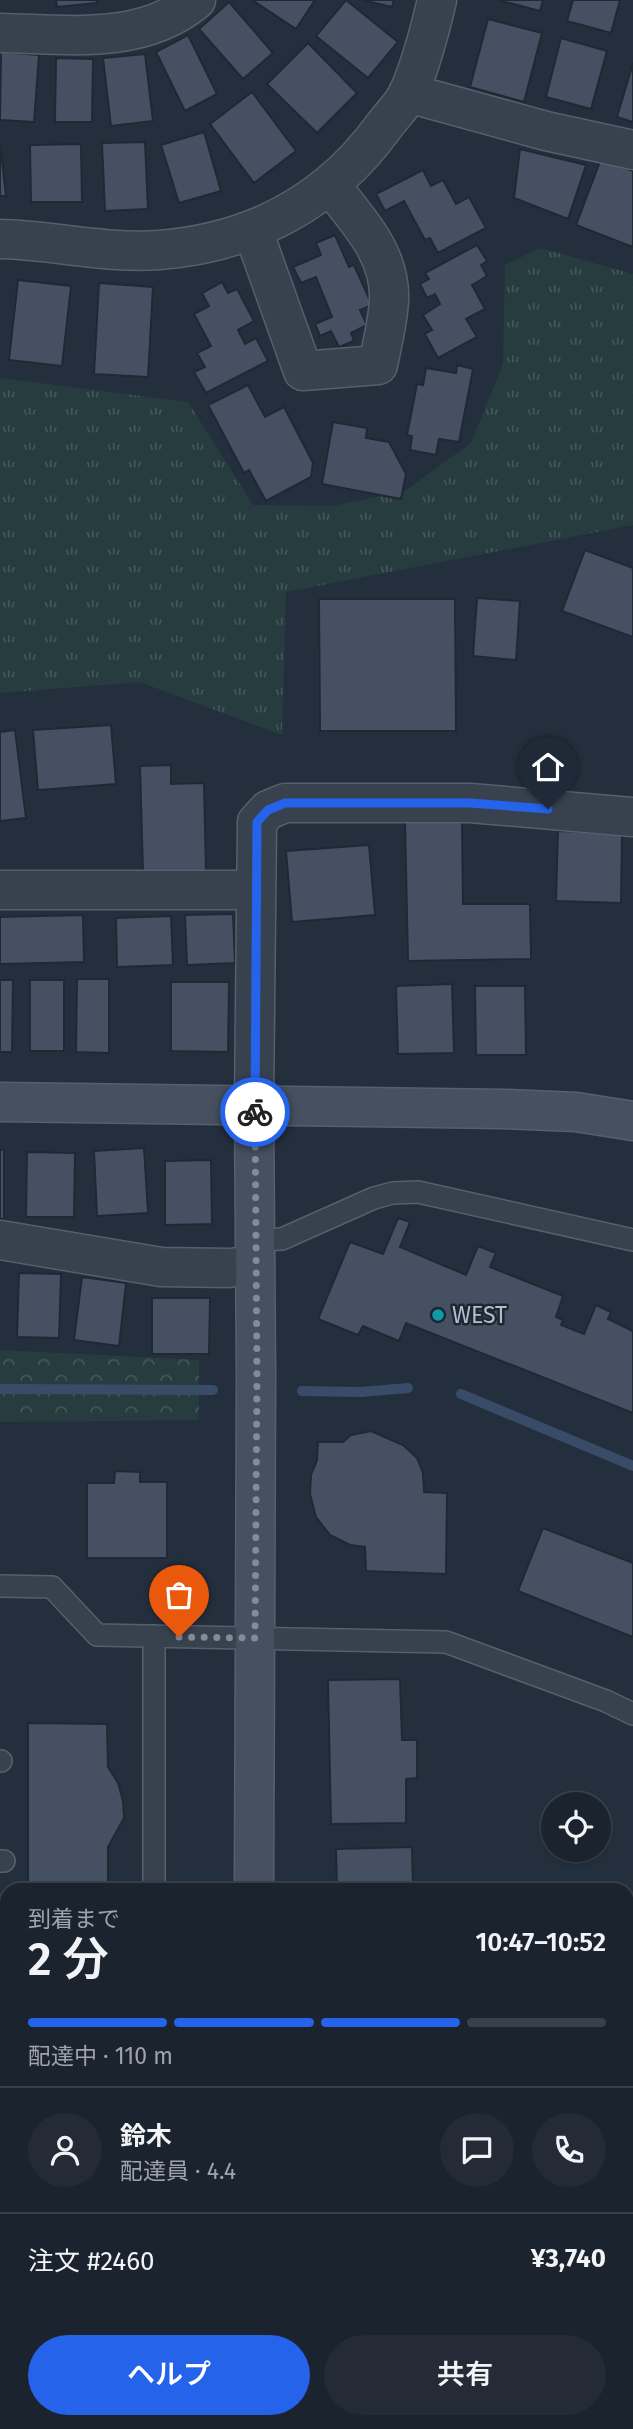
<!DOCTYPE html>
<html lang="ja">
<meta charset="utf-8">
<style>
body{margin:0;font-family:"Fira Sans","Noto Sans JP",sans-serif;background:#242b36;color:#f1f3f6;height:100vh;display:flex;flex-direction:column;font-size:26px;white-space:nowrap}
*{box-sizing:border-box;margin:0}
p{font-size:23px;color:#a0a4aa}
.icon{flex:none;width:38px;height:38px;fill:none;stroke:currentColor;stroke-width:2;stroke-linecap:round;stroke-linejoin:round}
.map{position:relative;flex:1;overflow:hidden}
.drawer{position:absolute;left:0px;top:1883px;width:634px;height:546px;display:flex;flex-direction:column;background:#1b232e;border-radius:21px 21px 0 0;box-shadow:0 2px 5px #0004,0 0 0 2px #39404a}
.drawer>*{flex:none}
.tools{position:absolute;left:541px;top:1792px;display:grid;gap:14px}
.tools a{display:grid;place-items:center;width:70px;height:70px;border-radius:50%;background:#1b232e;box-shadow:0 2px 5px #0004,0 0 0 2px #39404a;font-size:35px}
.pin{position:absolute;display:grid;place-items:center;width:60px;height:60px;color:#fff;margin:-72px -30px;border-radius:50% 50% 50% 0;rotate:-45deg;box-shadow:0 0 7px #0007}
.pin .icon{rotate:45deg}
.courier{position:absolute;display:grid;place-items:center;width:70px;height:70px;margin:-35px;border:5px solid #2563eb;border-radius:50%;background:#fff;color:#222;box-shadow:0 2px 9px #0007}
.overview em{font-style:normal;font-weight:600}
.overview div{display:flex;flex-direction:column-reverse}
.overview{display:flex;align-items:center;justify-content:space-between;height:119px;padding:0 28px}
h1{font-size:46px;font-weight:600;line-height:52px}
.bar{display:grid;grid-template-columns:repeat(4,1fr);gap:10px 7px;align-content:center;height:84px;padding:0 28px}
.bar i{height:9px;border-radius:5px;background:#39404a}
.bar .active{background:#2563eb}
.bar p{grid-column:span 4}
.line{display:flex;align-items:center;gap:18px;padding:0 28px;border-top:2px solid #39404a}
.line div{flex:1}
.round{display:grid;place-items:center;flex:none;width:74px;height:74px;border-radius:37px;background:#242b36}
.primary-button{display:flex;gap:14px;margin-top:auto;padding:14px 28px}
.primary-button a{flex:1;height:80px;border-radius:42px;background:#2563eb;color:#fff;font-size:28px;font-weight:600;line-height:80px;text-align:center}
.primary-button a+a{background:#242b36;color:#f1f3f6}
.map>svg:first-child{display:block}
.grass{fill:url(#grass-tufts)}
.forest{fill:url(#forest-crowns)}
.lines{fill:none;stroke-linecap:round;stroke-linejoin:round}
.stream{stroke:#394c67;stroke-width:10}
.building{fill:#455162;stroke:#1f2835;stroke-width:2}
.lane-casing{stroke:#565f6c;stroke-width:24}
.street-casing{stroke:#565f6c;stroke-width:41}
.secondary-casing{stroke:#565f6c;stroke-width:41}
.lane{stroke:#38414e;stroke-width:21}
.street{stroke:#38414e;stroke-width:38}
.secondary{stroke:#465061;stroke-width:38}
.done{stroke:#828b98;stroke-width:7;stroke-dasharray:0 12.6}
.route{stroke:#2563eb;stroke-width:9}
.culture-dot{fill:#0f9aa8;stroke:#1d2633;stroke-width:2.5}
.labels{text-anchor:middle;stroke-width:5;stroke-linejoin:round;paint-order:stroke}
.poi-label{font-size:23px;fill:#b4bcc9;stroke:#1d2633;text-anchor:start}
</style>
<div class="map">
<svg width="633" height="2429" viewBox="0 0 633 2429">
<defs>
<pattern id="grass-tufts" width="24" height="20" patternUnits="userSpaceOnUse" patternTransform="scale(1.75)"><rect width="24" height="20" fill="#263c3f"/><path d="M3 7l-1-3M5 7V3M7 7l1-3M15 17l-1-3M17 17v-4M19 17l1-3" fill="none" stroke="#435659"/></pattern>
<pattern id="forest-crowns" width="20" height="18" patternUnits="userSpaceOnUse" patternTransform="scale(1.75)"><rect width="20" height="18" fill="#263c3f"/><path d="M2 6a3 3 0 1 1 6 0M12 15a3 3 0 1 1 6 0" fill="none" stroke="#435659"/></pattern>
</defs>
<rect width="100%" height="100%" fill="#242f3e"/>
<path class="grass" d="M540,248L633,274V525L286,592L282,735L140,682L0,693V378L188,402L253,505L333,506L405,491L471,443L503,364L505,265Z"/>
<path class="forest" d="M0,1350L199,1360V1420L0,1422Z"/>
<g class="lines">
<path class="stream" d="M0,1389L213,1390
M302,1391L361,1392L408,1388
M461,1394L633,1466"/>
</g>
<path class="building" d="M56,0H96L97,3L57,7Z
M252,0H315L296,29Z
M346,0L398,42L368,78L316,36Z
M362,0H394L392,7Z
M498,0H543L540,11Z
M573,0H620L611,33L567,21Z
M229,2L273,53L243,79L199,29Z
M488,19L542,33L524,102L470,87Z
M188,35L217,94L185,111L156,52Z
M561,38L607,51L591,109L546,97Z
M308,43L357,93L317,133L267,84Z
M1,52L39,55L34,122L0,120Z
M145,54L153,121L111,126L103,58Z
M56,58L93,59L92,122H55Z
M633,63V122L617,117Z
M252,92L296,151L254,183L210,124Z
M204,132L221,191L179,203L161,145Z
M145,142L148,209L105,211L102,143Z
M0,143L6,196H0Z
M81,144L82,202H31L30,145Z
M520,149L586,165L568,219L514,198Z
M601,159L633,171V247L576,225Z
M423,170L431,186L443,180L456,204L469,197L486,228L438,253L430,238L425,240L404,201L385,211L376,194Z
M335,235L349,267L354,265L372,305L360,310L367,325L351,333L354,341L339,347L331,331L320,336L315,324L332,317L316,277L301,283L293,267L321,255L316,243Z
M477,245L487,261L481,265L487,276L472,285L485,309L466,319L477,337L438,358L425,334L432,330L423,315L440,304L435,294L427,298L420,284L429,279L425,273Z
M18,280L71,286L62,366L9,360Z
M222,282L228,293L237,289L254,321L238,330L245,344L256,338L268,361L206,393L194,372L205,367L197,353L211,346L194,314L209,306L202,293Z
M99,283L153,287L148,377L94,374Z
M457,365L473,369L459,442L439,439L436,455L410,450L412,436L407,435L417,384L423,385L426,368L456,373Z
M248,385L265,417L284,407L313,463L311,477L266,501L249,470L244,473L208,405Z
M333,422L367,428L366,438L389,442L406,474L401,499L322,484Z
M585,550L633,568V637L562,611Z
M477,598L520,601L516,660L473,656Z
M319,599H455L456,731H320Z
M111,725L116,784L38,790L33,730Z
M15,730L26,818L0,821V732Z
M171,765V784L204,783L206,872L143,873L140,766Z
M462,821L463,904H530L531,959L408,961L405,822Z
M558,831L622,833L621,903L556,901Z
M369,845L375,915L292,922L286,851Z
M233,914L235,963L187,965L185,915Z
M83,915L84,962L0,964V917Z
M171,916L173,965L117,967L116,918Z
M77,979H109V1053L76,1052Z
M0,980H13L12,1052H0Z
M30,980H64V1051H30Z
M171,982H229L228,1052L171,1051Z
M452,984L454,1053L398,1054L396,986Z
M475,986H525L526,1055H476Z
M144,1148L148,1213L97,1216L94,1151Z
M0,1150H4V1219H0Z
M27,1152L75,1153L74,1217H26Z
M211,1160L212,1224L165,1225V1161Z
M398,1218L410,1222L400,1247L466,1275L478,1246L496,1253L490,1267L563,1296L556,1317L563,1320L561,1325L584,1334L596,1305L611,1312L608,1319L633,1331V1413L406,1323L399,1341L363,1326L358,1335L318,1319L350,1242L383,1254Z
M19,1273L61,1274L59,1338L17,1337Z
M82,1277L126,1283L119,1346L74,1340Z
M152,1298H210L209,1354H152Z
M371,1431L403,1445L417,1458L423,1473L424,1492L447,1493L446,1574L366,1571L365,1547L350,1545L330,1535L316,1517L310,1494L311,1475L317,1460L318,1442H343L351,1435Z
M115,1471L140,1472V1482H167V1558H87V1483H114Z
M543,1528L633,1563V1637L518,1591Z
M400,1679L402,1740H417V1778L406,1779V1823L331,1824L328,1680Z
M28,1723L107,1724L108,1767L118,1783L123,1801L124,1818L108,1847V1890H28Z
M412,1847L413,1890H337L336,1849Z
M0,2086L7,2087V2219H0Z
M633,2360V2429H572L578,2422H626V2368Z
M306,2422H375V2429H306Z"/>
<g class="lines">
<defs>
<path id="lane" d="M255,1240L282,1239L374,1198L393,1193L418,1192L633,1240
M0,1586L52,1587L97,1635L446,1642L606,1701L633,1714
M154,1636V1890
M0,1761H1
M0,1861H4
M626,2039L633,2045
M626,2257L633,2247
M482,2429L488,2422"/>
<path id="street" d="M0,33C67,34 141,46 196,0
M408,93L546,131L633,150
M253,231L303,371L378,365C382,344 388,322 389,300C391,253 357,220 331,186
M0,239C53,240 106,254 159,250C252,243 329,202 384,126C392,115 404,104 409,92C421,64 430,30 437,0
M0,890H256
M254,1104L257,822L268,810L285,803H470L633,817
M0,1240L161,1267L229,1268L255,1265"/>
<path id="secondary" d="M0,1102L505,1109L576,1112L633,1121
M254,1890L256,1377L254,1104
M0,1960H7
M249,2429L250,2422"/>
</defs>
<use href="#lane" class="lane-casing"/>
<use href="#street" class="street-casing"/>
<use href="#secondary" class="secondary-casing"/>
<use href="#lane" class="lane"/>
<use href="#street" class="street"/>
<use href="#secondary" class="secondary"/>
</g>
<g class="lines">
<path class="done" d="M179,1637L255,1638L257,1377L255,1112"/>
<path class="route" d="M255,1112L257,822L268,810L285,803H470L548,809"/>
</g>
<circle class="culture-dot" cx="438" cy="1315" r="7"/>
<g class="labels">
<g class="poi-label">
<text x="452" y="1323">WEST</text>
</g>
</g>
</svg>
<div class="tools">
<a><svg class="icon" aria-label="locate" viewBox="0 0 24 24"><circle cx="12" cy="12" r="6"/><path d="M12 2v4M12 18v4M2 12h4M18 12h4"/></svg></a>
</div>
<div class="pin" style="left:179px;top:1637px;background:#ea580c"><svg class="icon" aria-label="bag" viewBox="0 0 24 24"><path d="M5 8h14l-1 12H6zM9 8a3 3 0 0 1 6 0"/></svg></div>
<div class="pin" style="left:548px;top:809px;background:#1f2937"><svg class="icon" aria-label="home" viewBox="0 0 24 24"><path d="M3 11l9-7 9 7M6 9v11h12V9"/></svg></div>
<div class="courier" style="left:255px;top:1112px"><svg class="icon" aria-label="bike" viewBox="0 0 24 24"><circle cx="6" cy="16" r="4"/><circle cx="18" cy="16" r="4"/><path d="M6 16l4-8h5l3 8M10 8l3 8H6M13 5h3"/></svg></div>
<section class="drawer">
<div class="overview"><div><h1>2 分</h1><p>到着まで</p></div><em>10:47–10:52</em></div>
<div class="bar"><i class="active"></i><i class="active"></i><i class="active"></i><i></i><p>配達中 · 110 m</p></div>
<div class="line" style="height:126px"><a class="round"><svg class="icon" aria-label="person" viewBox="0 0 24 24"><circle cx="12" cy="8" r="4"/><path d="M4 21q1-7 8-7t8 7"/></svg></a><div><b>鈴木</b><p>配達員 · 4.4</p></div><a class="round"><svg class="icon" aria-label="chat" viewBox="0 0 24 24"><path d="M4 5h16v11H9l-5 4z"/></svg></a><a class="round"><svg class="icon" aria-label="phone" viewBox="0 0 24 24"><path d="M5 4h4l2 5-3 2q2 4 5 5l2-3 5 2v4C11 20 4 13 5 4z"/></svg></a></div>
<div class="line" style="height:91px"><div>注文 #2460</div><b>¥3,740</b></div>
<div class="primary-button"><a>ヘルプ</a><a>共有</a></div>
</section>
</div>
